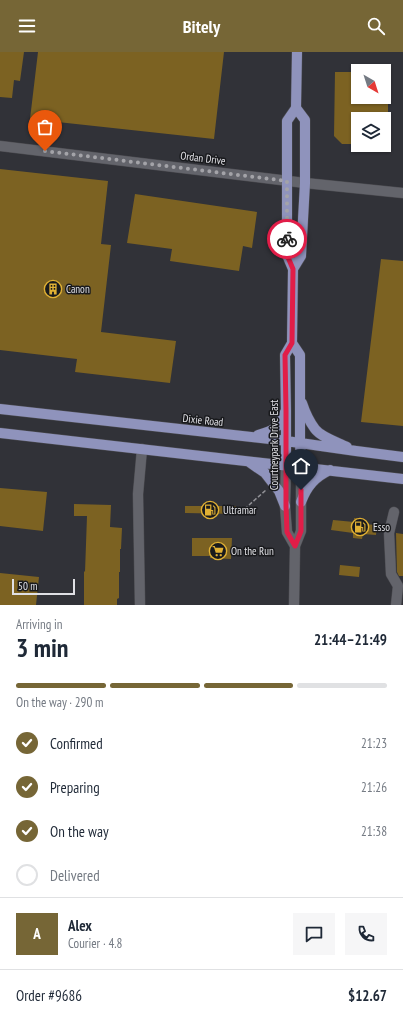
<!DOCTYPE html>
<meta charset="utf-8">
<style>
body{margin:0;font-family:"PT Sans Narrow",sans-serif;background:#f6f6f7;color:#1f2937;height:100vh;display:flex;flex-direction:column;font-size:15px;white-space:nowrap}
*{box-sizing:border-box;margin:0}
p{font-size:13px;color:#747a83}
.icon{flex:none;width:22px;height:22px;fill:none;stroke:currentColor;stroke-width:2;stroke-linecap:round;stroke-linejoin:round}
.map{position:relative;height:553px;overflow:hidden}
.details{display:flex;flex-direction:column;background:#fff;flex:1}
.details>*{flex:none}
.needle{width:26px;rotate:141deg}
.tools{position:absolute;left:351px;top:12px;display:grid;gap:8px}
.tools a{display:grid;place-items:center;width:40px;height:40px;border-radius:0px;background:#fff;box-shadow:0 1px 3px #0004;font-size:20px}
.scale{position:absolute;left:12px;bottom:10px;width:63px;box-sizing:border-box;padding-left:4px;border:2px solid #e0e0e5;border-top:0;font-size:11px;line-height:14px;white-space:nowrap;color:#e0e0e5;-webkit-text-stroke:3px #191a1d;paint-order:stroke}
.pin{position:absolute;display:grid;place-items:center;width:34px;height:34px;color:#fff;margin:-41px -17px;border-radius:50% 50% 50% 0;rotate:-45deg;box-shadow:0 0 4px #0007}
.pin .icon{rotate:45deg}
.courier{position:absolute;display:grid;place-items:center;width:40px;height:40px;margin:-20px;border:3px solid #e11d48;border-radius:50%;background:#fff;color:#222;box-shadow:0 1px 5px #0007}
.headline em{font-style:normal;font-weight:700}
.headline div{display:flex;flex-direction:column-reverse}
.headline{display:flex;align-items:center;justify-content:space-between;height:68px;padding:0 16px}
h1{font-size:26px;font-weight:700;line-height:30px}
.bar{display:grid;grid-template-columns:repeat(4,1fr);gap:6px 4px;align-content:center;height:48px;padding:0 16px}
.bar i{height:5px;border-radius:3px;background:#e0e1e3}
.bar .selected{background:#766636}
.bar p{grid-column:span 4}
.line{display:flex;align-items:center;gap:10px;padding:0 16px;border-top:1px solid #e0e1e3}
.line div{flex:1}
.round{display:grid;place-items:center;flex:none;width:42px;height:42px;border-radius:0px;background:#f6f6f7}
ol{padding:0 16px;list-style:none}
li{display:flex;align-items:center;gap:12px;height:44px}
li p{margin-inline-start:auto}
li .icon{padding:4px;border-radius:50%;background:#766636;color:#fff;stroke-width:4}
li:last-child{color:#747a83}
li i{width:22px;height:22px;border:2px solid #e0e1e3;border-radius:50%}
header{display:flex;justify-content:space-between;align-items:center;height:52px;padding:0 16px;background:#766636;color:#fff;font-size:18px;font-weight:700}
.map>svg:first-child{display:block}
.building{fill:#7c6222}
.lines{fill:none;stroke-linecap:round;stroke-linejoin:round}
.minor-casing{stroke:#4d4d52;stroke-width:11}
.major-casing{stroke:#4d4d52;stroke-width:11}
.path{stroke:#919196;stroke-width:1.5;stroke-dasharray:4 2;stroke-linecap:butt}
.minor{stroke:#63646b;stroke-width:10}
.major{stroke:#8f93bc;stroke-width:10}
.done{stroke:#a3a3a8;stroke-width:4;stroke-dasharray:0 7.2}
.route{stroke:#e11d48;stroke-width:5}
.labels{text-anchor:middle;stroke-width:3;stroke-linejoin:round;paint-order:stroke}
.street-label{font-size:11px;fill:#e0e0e5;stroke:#191a1d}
.poi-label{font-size:11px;fill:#e0e0e5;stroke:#191a1d;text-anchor:start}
</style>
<header><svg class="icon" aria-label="menu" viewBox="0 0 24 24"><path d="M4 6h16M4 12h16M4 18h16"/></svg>Bitely<svg class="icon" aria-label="search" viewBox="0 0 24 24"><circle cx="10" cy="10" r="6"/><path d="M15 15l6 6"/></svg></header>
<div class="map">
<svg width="403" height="553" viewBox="0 0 403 553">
<rect width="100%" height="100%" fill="#313238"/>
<path class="building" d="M0,0H24L20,29L14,28L12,46L0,45Z
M38,0H224L214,87L30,67Z
M335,20H358V45H388V67H358V92H342L334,84Z
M0,117L108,129L101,192L111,193L101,280L176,289L170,331L75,320L77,307L0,298Z
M135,142L257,160L252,196L243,194L239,219L170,209L172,197L127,191Z
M381,207L403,209V374L361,370Z
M0,436L47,440L43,479L0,474Z
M74,452L111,453L110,475L122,476L121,497H120V520H119V546L117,547V553H84V519L85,520L87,464H74Z
M185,454H236V462L185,461Z
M354,466L364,467V472L377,473L376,483L363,482L362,487L353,486V481L331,478L333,468L354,470Z
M396,481L403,482V524H399L397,520Z
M192,486H232L231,507L210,506V504H192Z
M340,513L360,515L359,525L339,523Z
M0,521L39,525L36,553H0Z"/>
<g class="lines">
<defs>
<path id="minor" d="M0,94L305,131L403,141
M286,413L285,454L287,480L295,494
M394,460L389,481L391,522L398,534L396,553
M140,553L138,442L142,397
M294,553L295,494L301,479V415"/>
<path id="major" d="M293,217L301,204L305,131V68L296,56
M292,291L300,303V391L301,415
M302,351C305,360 309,369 315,377C321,385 337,390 347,395
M0,357L279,388L356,399L403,405
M0,381L403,427
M258,383C273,379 280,376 285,360
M249,410L265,421L279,439L285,454
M286,413V359L285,303L292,291L293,217L287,203V69L296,56L297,0
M301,450C307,434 315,425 330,418"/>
</defs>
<use href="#minor" class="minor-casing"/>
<use href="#major" class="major-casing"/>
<path class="path" d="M240,461L266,438"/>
<use href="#minor" class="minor"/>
<use href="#major" class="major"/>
</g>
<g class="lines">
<path class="done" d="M45,99L287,129V187"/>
<path class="route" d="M287,187V203L293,217L292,291L285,303L286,359V454L287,480L295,494L301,479V438"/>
</g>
<defs>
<symbol id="building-ring" viewBox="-11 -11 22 22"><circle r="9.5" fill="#191a1d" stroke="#e0b034" stroke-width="1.5"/><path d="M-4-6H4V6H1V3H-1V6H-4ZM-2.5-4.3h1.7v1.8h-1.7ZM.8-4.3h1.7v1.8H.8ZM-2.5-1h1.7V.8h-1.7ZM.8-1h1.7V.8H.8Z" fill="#e0b034"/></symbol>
<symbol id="fuel-ring" viewBox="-11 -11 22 22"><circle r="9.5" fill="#191a1d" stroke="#e0b034" stroke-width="1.5"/><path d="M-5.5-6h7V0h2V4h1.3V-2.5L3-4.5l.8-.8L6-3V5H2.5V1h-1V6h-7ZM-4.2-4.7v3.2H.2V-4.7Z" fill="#e0b034"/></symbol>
<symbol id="supermarket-ring" viewBox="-11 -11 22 22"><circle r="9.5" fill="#191a1d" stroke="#e0b034" stroke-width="1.5"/><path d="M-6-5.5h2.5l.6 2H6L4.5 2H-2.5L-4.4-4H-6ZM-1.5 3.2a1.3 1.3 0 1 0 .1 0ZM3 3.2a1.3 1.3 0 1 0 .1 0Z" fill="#e0b034"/></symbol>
</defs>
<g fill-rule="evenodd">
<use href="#building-ring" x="43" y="227" width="20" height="20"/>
<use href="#fuel-ring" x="200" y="448" width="20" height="20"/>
<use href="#fuel-ring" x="350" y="465" width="20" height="20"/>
<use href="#supermarket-ring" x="208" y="489" width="20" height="20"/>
</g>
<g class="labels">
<g class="street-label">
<text transform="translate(203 106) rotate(7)" y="4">Ordan Drive</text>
<text transform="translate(203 368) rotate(6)" y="4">Dixie Road</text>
<text transform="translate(274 393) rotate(-90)" y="4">Courtneypark Drive East</text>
</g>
<g class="poi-label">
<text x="66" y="241">Canon</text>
<text x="223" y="462">Ultramar</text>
<text x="373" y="479">Esso</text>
<text x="231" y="503">On the Run</text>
</g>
</g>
</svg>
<div class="tools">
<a><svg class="needle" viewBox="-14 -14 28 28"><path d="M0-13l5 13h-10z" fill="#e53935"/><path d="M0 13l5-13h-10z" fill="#747a83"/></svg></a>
<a><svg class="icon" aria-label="layers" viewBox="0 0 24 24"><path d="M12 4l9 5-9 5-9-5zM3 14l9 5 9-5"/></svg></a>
</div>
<div class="scale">50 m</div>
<div class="pin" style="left:45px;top:99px;background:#ea580c"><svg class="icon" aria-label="bag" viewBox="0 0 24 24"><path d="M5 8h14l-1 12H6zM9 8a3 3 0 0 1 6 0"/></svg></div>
<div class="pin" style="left:301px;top:438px;background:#1f2937"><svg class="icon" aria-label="home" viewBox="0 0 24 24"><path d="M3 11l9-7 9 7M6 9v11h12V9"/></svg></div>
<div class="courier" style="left:287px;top:187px"><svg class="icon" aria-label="bike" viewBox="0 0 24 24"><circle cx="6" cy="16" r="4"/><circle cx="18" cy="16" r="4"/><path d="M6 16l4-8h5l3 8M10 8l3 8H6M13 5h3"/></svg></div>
</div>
<section class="details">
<div class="headline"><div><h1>3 min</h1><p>Arriving in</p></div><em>21:44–21:49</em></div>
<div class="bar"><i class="selected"></i><i class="selected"></i><i class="selected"></i><i></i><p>On the way · 290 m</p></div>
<ol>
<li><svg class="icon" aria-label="check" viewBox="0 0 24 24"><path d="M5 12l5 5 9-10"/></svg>Confirmed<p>21:23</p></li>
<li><svg class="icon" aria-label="check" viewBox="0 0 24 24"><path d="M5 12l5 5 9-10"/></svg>Preparing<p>21:26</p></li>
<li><svg class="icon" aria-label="check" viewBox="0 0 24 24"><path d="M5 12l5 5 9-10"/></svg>On the way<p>21:38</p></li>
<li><i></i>Delivered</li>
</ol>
<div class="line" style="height:72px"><b class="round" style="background:#766636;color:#fff">A</b><div><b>Alex</b><p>Courier · 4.8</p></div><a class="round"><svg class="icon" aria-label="chat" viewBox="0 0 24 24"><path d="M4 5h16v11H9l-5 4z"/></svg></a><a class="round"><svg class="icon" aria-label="phone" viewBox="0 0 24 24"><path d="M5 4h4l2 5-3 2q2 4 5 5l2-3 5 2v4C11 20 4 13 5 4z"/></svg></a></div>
<div class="line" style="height:52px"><div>Order #9686</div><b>$12.67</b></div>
</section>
